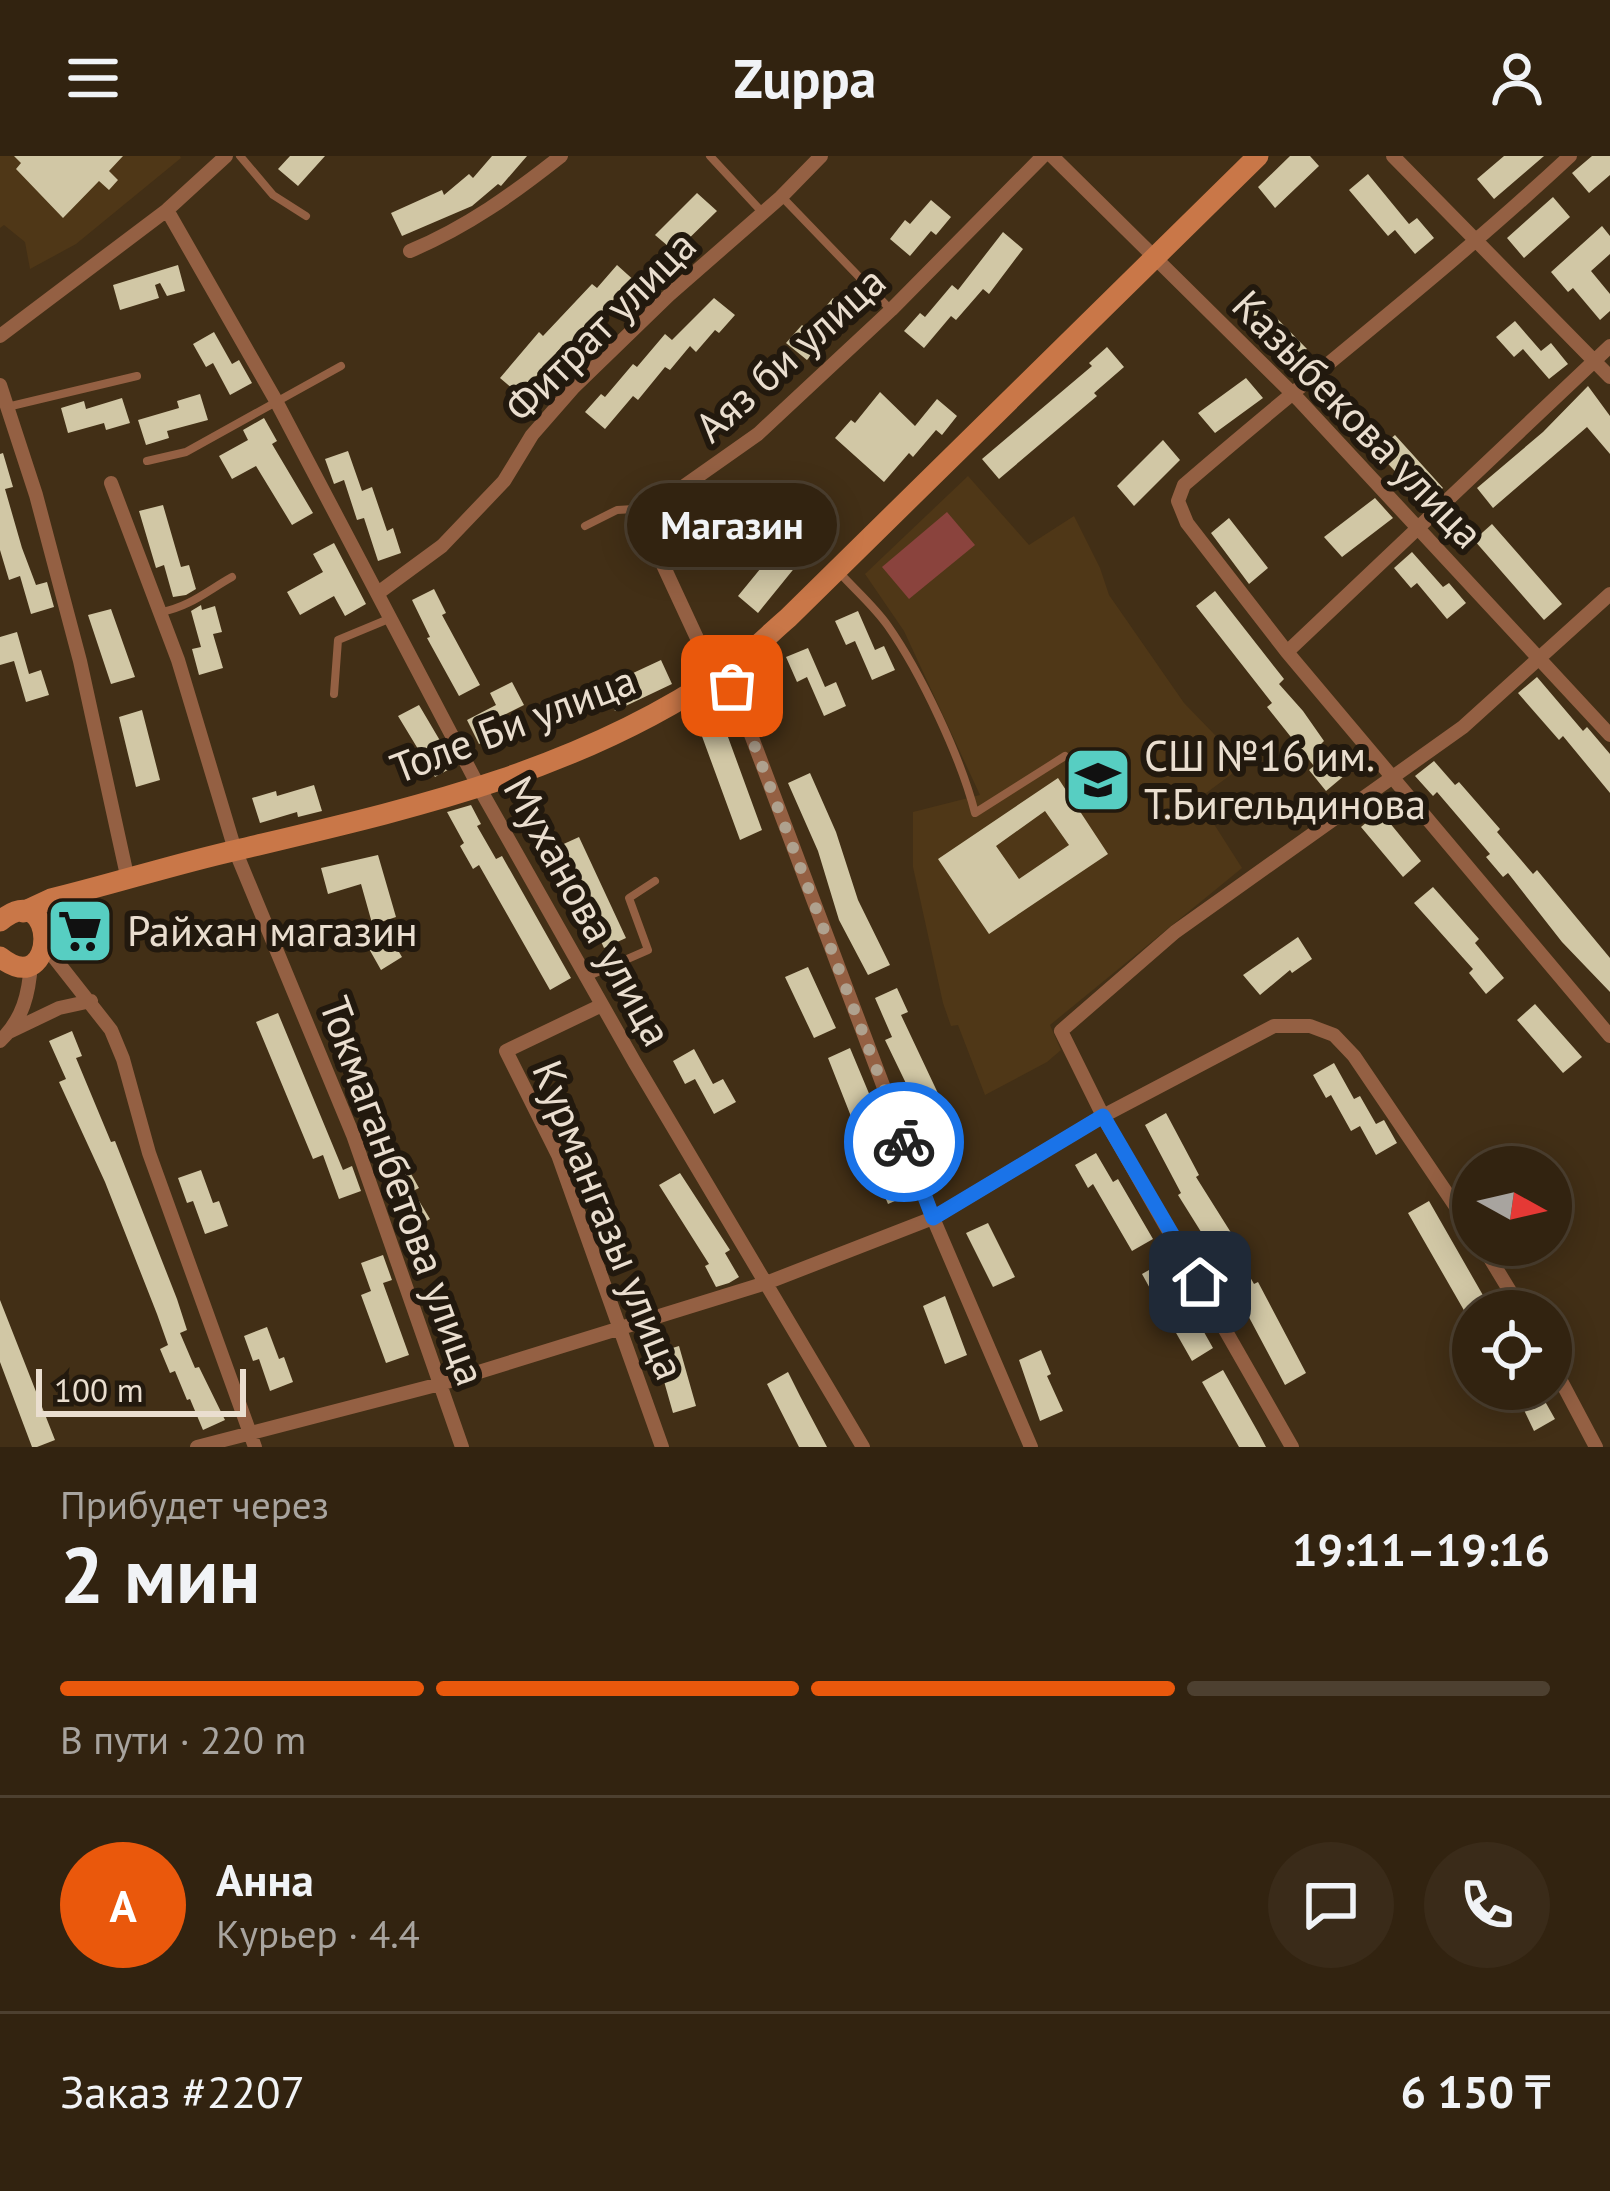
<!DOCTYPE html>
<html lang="ru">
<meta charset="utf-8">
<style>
body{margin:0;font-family:"PT Sans",sans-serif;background:#3a2b19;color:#f1f3f6;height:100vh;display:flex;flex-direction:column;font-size:45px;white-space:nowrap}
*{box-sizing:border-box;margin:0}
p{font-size:39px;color:#a8a49f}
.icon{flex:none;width:66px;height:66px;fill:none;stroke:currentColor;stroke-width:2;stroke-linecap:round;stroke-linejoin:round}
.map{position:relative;height:1291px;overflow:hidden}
.drawer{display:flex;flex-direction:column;background:#322310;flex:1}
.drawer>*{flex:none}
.needle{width:78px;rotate:98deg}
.tools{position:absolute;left:1452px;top:990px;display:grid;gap:24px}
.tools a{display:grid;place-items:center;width:120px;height:120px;border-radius:50%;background:#322310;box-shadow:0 6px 30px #0003,0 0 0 3px #4d4030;font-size:60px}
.scale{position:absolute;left:36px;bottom:30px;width:210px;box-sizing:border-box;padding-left:12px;border:6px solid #eadecf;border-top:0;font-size:33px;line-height:42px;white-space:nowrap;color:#eadecf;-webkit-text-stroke:9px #22190e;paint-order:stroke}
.pin{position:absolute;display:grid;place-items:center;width:102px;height:102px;color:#fff;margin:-51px;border-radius:24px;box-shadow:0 6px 18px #0006}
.courier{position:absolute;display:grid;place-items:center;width:120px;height:120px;margin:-60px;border:9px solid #1a73e8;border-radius:50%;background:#fff;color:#222;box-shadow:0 3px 15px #0007}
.bubble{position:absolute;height:84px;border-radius:42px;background:#322310;box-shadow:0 6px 30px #0003,0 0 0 3px #4d4030;font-size:39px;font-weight:700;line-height:84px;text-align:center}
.overview em{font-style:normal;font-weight:700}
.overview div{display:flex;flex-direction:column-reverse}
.overview{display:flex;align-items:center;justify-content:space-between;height:204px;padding:0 60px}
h1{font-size:78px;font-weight:700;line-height:90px}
.bar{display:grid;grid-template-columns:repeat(4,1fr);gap:18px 12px;align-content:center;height:144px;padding:0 60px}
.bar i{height:15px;border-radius:9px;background:#4d4030}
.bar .selected{background:#ea580c}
.bar p{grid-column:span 4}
.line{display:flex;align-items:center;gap:30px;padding:0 60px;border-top:3px solid #4d4030}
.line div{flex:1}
.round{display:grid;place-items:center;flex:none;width:126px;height:126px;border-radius:63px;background:#3a2b19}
header{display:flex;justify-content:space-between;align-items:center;height:156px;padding:0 60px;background:#322310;font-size:54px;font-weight:700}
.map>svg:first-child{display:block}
.built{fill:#4f3717}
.green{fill:#8a433d}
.building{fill:#d1c7a5;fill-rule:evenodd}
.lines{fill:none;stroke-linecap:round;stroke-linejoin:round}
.lane{stroke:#946043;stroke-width:8}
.street{stroke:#946043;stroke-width:14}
.secondary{stroke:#c97748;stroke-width:21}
.done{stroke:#afa18e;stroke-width:12;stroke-dasharray:0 21.6}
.route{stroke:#1a73e8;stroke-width:15}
.labels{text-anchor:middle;stroke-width:12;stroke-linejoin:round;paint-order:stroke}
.street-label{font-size:42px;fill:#eadecf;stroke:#22190e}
.poi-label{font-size:42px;fill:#eadecf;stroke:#22190e;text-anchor:start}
</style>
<header><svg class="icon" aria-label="menu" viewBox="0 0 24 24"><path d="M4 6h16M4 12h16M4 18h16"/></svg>Zuppa<svg class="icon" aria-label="person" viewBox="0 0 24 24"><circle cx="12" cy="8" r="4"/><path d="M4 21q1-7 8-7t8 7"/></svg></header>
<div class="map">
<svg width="1610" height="1291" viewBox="0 0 1610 1291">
<rect width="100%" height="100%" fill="#422f16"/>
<path class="built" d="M0,0H180L181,2L76,88L30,113L25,86L4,69L0,72Z
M968,320L1029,389L1074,360L1100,412L1109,439L1184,547L1244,609L1198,643L1242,712L1050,869L1061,894L1047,906L985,939L958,869L951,870L943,847L913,711V656L980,639L904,475L865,418Z"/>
<path class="green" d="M947,356L975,389L909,443L882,411Z"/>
<path class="building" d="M14,0H123L109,15L118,24L109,34L99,25L63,62L16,13L21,7Z
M290,0H325L298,30L278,13Z
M492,0H527L501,30L498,28L472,50L402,80L391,57L442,34L444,39L469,18L473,22Z
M1290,0H1310L1319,10L1275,52L1258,31Z
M1504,0H1544L1494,43L1477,23Z
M1592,0H1610V19L1589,37L1572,17Z
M1368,18L1409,68L1417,62L1434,82L1415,98L1395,74L1388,80L1349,34Z
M697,37L717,55L675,96L655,79Z
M1553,41L1570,61L1524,102L1507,82Z
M931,44L951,61L936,79L931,75L910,100L890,83L905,64L910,68Z
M1602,70L1610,80V98L1591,115L1610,138V155L1600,164L1573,132L1568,136L1551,116Z
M1003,76L1023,93L989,138L983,133L956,164L951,160L924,192L904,175L920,157L925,161L952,129L958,134Z
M178,109L185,135L167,140L160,127L155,129L159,142L120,154L113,129Z
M617,109L637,127L621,145L616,141L567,192L563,189L520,239L500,222L539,176L543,180L592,128L597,132Z
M714,142L735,159L719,177L715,174L696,196L690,190L670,214L665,211L638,244L633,240L605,273L585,256L601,238L605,241L633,208L637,211L665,178L672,184Z
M833,142L853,159L837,177L833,173L807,204L786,187L802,169L807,173Z
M1258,143L1307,193L1288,209L1239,158Z
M1515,165L1541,195L1551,187L1568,208L1549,223L1523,193L1514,201L1496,181Z
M214,176L232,208L239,204L252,227L230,239L213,207L206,211L193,188Z
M1107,191L1124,211L1094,237L1097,240L999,323L982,303L1092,210L1089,207Z
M1246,222L1263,242L1215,277L1198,257Z
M1588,230L1610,260V298L1587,271L1493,352L1477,332L1543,276Z
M880,236L915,270L937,243L957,260L942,279L936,274L913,301L909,297L884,326L835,282L851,264L855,267Z
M200,238L208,264L167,275L169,282L146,289L138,264L179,252L177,245Z
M122,242L130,267L106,274L104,267L68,277L61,252L84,245L86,253Z
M264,262L277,285L272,288L313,357L292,369L256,310L232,323L219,300L248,284L243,274Z
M1395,279L1443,332L1425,347L1376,295Z
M1163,284L1180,304L1134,350L1117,330Z
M348,295L362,335L372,331L387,375L393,372L401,397L378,405L364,362L357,364L344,324L334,328L325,303Z
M3,297L13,331L5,333L22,392L36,429L47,426L54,451L31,458L20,420L9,424L0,394V298Z
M727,327L747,344L741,351L769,375L760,385L779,401L806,368L826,386L811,404L805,399L758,457L738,440L769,402L765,404L733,376L739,369L712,345Z
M1375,342L1393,362L1342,401L1324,381Z
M163,349L181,411L189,409L196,433L186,439L173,441L164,409L156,412L139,355Z
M1229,362L1268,412L1249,428L1211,377Z
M1492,368L1562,448L1544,464L1474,384Z
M334,387L366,448L345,460L334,440L300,459L287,436L323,416L313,398Z
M1412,396L1443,431L1449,427L1466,447L1447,463L1417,427L1411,432L1394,412Z
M434,433L446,457L442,459L480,529L459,540L427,482L430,481L412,444Z
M1215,435L1284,523L1279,528L1303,555L1324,585L1320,589L1345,619L1326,635L1309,614L1314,610L1267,551L1272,547L1196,450Z
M201,449L202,454L215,450L222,476L213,478L223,512L199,519L192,493L201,491L191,455Z
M111,453L135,521L111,528L88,459Z
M858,455L875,494L884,490L895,514L872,524L855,485L846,489L835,465Z
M17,476L29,518L41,514L49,539L26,546L14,505L0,509V481Z
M808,492L825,531L836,526L846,550L824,560L807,521L797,526L786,501Z
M661,504L672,528L615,555L603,531Z
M1537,521L1583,575L1587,571L1610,598V637L1563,580L1559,584L1518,537Z
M512,526L524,549L494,564L500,577L479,588L467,564L496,549L490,537Z
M713,540L762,674L740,684L692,553Z
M419,549L455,610L435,621L398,560Z
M142,554L160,624L136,631L119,561Z
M1434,605L1455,629L1459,626L1500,673L1497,676L1533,718L1537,714L1610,802V836L1562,786L1508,717L1503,721L1486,701L1490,698L1437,636L1433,640L1415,620Z
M810,617L836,676L858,744L890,809L868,819L839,764L818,695L788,627Z
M1058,622L1108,698L989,778L938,703ZM1045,655L1069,689L1019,723L996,690Z
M314,629L322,655L298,661L297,656L260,667L252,642L276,635L277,640Z
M471,649L481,668L477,670L496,703L502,700L571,822L550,834L479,709L473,713L460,690L464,687L447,656Z
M1380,655L1421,705L1403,721L1361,671Z
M579,681L626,782L604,792L557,691Z
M378,699L396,761L381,766L402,801L381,814L368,791L377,785L361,728L328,738L321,712Z
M1433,731L1479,783L1475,787L1504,822L1486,838L1469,817L1473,813L1414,747Z
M1298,781L1312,803L1292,817L1290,814L1260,839L1243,819Z
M808,811L836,872L814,882L785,821Z
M897,832L908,856L901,859L952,967L930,977L885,884L892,881L875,842Z
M1535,848L1582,901L1563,917L1517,864Z
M278,857L343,1014L352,1010L361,1035L339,1043L323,999L313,1003L256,866Z
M72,875L82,900L76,902L111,986L115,985L177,1143L187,1174L180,1177L195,1212L199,1211L225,1264L203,1274L190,1243L187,1244L175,1215L170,1217L160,1193L168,1189L157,1158L105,1026L59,926L66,923L49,885Z
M850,892L911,1038L888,1048L878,1024L881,1022L857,966L854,968L828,902Z
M694,893L713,928L723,923L736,946L714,958L695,923L685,928L673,905Z
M1334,907L1354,943L1360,940L1376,968L1384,964L1397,987L1376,999L1360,970L1351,975L1331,939L1326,942L1313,919Z
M1166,957L1199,1019L1196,1021L1235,1083L1230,1086L1254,1128L1258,1126L1306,1217L1285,1229L1235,1135L1231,1137L1218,1114L1223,1111L1178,1039L1181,1037L1145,969Z
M1096,997L1113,1026L1118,1023L1153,1083L1132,1095L1093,1028L1088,1032L1075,1009Z
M406,1009L419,1032L413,1035L430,1063L409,1075L395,1052L401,1049L385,1021Z
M201,1014L213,1047L219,1045L228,1070L205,1078L193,1045L187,1047L178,1022Z
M680,1017L730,1094L725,1097L739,1121L729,1127L716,1131L705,1110L709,1108L659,1029Z
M1429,1045L1492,1155H1473V1170L1408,1057Z
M988,1067L1015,1121L993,1131L966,1077Z
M383,1099L392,1124L383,1127L409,1199L386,1207L361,1139L371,1135L361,1107Z
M1163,1106L1176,1129L1171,1132L1194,1173L1200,1169L1213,1192L1192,1205L1171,1168L1165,1171L1152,1148L1157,1145L1142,1118Z
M945,1140L967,1199L945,1208L923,1150Z
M0,1144L55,1284L37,1291H32L0,1206Z
M267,1171L279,1203L284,1201L293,1226L270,1235L259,1203L253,1205L244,1180Z
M679,1190L696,1250L673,1257L656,1197Z
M1041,1194L1051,1218L1047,1220L1063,1255L1040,1265L1019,1204Z
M1223,1214L1258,1276L1266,1291H1239L1202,1226Z
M788,1216L800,1240L827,1291H799L767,1228Z
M1514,1233H1538L1555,1263L1534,1275Z"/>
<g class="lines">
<path class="lane" d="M240,0L273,39L306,60
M710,0L762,56
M783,42L891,154
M7,251L137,220
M147,305L186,296L341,210
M585,370L617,354L651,352
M838,415C854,433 874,450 888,470C921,517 961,602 975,657L1065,600
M161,456C189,451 207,435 232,421
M334,538L338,484L391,462
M586,821L648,794L629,742L655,725"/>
<path class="street" d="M1052,0L1299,244L1610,579
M1393,0L1610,221
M1570,0C1447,115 1312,218 1184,329L1178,345L1187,367L1287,496L1610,880
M167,54L275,243L480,633L635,907L863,1291
M410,95C467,71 513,38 561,0
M0,180L167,54L226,0
M0,229L36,339L80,505L128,724
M111,327L178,504L235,694L353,979L462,1291
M378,437L442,390L504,325L532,279L574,231L669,139L781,41L821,0
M1287,496L1610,190
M727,515L933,1062L1031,1291
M715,521L644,368L653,352L758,278L891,154L1043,0
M45,790L111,874L123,903L149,997L255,1291
M602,849L506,895L558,999L662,1291
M9,876L59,852L91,845
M0,885C23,863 29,838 31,807
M1482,1089L1522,1155
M1551,1206L1596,1291
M197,1291L440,1228L766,1127L933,1062L1103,960L1274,870H1310L1334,879L1354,900L1473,1076
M1292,1291L1103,960L1061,875L1175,776L1463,571L1610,438"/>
<path class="secondary" d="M23,756L51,743C113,728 175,708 237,694C409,653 576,617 725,515C748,500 768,479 788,462L1258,0
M0,765C58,718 59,847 0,801"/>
</g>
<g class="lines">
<path class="done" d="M732,530L904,986"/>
<path class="route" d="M904,986L933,1062L1103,960L1200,1126"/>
</g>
<defs>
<symbol id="school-square" viewBox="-11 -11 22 22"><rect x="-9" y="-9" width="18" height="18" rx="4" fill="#57cec2" stroke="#22190e"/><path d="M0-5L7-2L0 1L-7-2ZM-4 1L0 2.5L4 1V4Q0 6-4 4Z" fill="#111"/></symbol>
<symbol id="supermarket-square" viewBox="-11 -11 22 22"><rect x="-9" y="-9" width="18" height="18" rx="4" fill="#57cec2" stroke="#22190e"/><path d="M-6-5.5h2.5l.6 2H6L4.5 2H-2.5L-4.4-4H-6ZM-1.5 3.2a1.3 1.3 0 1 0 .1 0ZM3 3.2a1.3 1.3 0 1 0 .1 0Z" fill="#111"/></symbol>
</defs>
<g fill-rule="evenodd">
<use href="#school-square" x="1060" y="586" width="76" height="76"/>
<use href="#supermarket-square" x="42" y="737" width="76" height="76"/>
</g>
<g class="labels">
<g class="street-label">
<text transform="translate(600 170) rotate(-45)" y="15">Фитрат улица</text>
<text transform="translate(790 198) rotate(-42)" y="15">Аяз би улица</text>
<text transform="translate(1358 263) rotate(46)" y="15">Казыбекова улица</text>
<text transform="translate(513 568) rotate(-21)" y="15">Толе Би улица</text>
<text transform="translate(588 755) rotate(61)" y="15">Муханова улица</text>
<text transform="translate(403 1035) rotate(70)" y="15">Токмаганбетова улица</text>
<text transform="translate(609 1064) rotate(68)" y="15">Курмангазы улица</text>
</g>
<g class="poi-label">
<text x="1144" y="615">СШ №16 им.<tspan x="1144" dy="48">Т.Бигельдинова</tspan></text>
<text x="127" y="790">Райхан магазин</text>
</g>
</g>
</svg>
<div class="tools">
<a><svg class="needle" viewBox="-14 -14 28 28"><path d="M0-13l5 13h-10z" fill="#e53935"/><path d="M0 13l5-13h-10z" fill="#a8a49f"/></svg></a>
<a><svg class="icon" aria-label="locate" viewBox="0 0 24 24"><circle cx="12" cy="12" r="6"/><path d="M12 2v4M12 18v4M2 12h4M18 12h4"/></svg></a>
</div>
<div class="scale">100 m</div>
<div class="pin" style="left:732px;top:530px;background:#ea580c"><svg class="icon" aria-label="bag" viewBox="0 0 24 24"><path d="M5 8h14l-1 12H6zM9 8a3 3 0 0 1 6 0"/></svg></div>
<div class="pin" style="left:1200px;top:1126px;background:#1f2937"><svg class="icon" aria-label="home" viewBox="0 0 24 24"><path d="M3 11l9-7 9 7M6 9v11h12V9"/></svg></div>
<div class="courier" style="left:904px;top:986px"><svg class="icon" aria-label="bike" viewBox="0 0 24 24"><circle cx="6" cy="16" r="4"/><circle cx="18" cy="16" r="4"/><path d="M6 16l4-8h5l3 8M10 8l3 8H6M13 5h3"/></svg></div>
<div class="bubble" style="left:627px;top:327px;width:210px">Магазин</div>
</div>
<section class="drawer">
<div class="overview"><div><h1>2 мин</h1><p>Прибудет через</p></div><em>19:11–19:16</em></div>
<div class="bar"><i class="selected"></i><i class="selected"></i><i class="selected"></i><i></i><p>В пути · 220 m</p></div>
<div class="line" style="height:216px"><b class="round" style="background:#ea580c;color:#fff">А</b><div><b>Анна</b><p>Курьер · 4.4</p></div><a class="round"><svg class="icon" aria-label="chat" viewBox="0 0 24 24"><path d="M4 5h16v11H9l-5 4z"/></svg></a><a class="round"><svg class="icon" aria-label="phone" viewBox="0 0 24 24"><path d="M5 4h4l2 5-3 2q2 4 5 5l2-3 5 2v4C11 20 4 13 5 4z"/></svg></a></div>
<div class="line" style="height:156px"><div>Заказ #2207</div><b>6 150 ₸</b></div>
</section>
